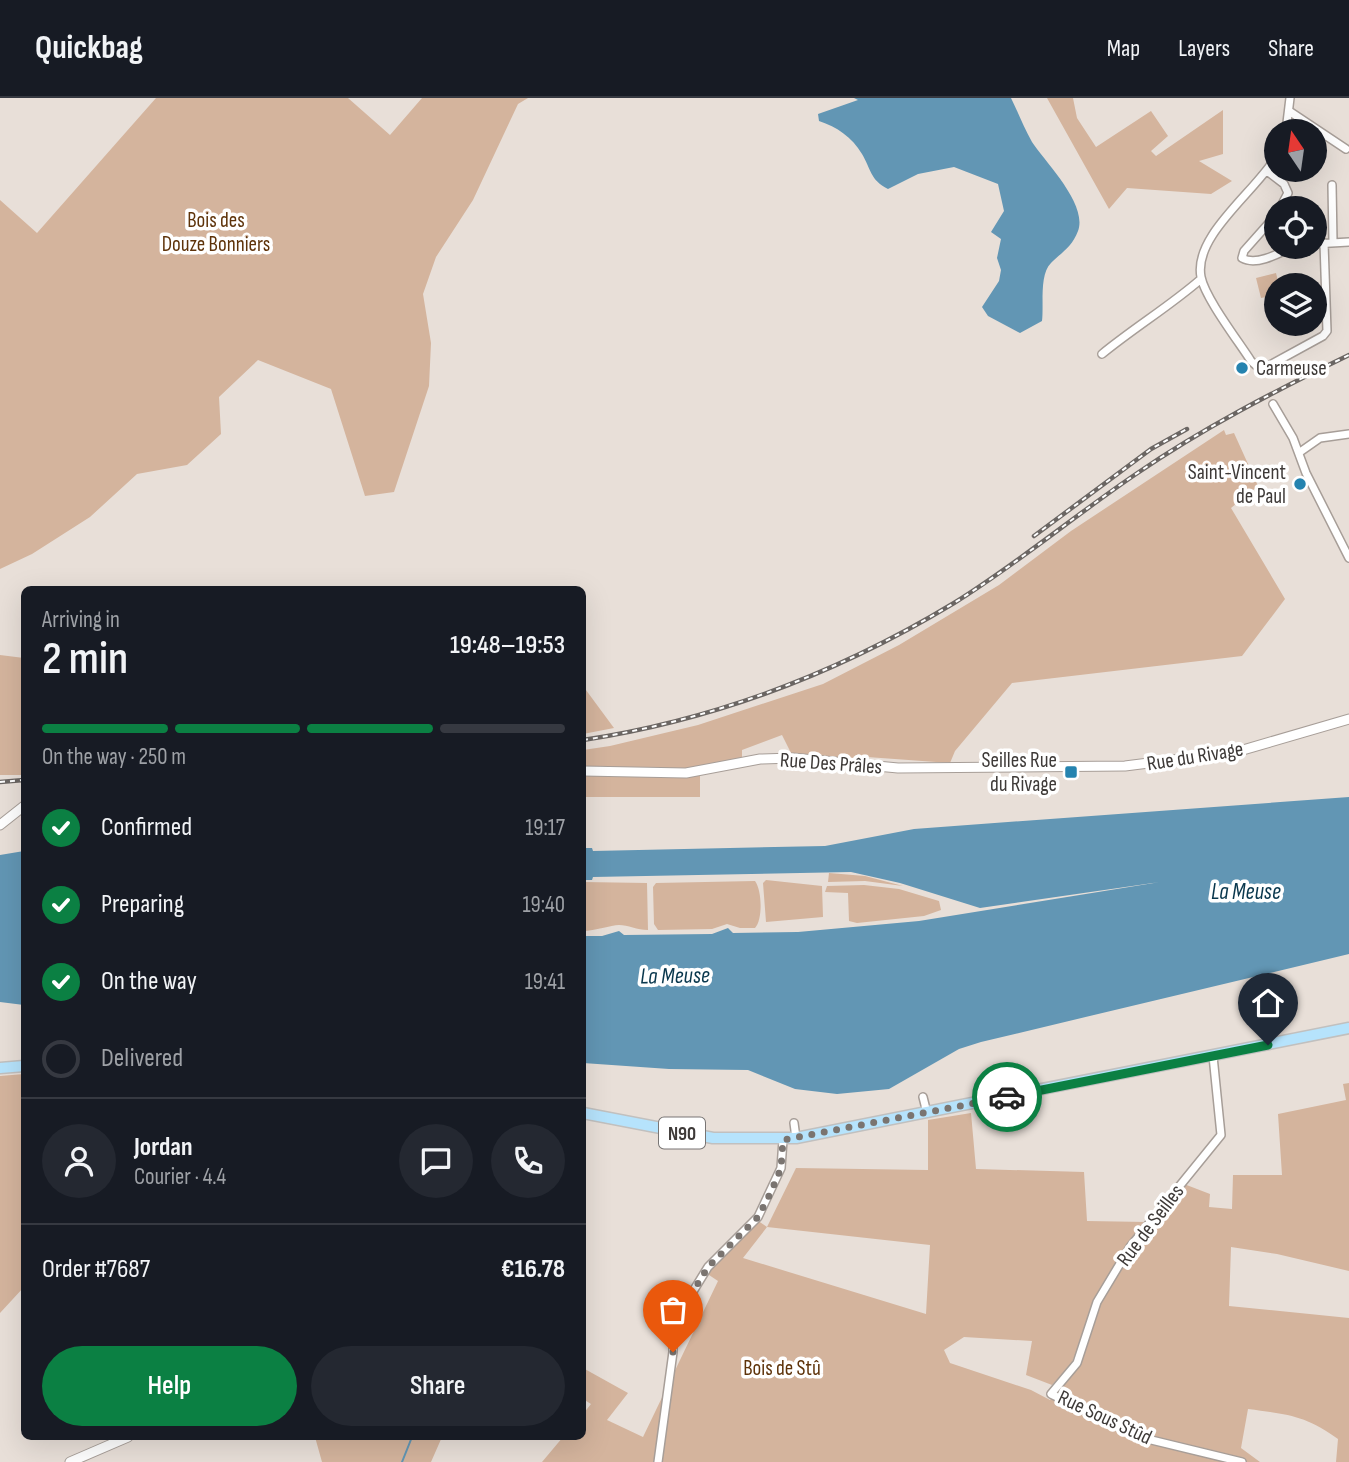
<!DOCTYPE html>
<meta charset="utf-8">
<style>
body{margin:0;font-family:"Sofia Sans Condensed",sans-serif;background:#242831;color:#f1f3f6;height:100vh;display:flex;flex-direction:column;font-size:26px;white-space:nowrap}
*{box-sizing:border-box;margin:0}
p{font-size:23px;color:#9ea1a6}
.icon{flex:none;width:38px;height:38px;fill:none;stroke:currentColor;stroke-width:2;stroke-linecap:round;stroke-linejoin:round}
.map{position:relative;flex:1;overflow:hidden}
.side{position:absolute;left:21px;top:488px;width:565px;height:854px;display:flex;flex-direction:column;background:#171b24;border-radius:10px;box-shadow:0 7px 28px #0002}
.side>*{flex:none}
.needle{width:46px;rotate:347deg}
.fabs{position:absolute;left:1264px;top:21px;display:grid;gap:14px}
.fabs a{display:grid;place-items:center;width:63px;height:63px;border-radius:50%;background:#171b24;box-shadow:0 7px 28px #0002;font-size:35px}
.pin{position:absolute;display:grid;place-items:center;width:60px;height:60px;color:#fff;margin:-72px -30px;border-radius:50% 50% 50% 0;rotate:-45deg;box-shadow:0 0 7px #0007}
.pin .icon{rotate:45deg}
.courier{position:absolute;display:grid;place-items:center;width:70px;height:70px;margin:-35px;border:5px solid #0b8043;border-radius:50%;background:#fff;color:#222;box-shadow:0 2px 9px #0007}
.overview em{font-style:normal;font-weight:600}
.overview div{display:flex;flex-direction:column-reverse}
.overview{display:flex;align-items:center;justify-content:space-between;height:119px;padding:0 21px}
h1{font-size:46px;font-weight:600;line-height:52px}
.bar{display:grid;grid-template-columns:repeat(4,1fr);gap:10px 7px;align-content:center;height:84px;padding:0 21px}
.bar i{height:9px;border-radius:5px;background:#363941}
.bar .on{background:#0b8043}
.bar p{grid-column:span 4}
.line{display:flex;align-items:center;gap:18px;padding:0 21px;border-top:2px solid #363941}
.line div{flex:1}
.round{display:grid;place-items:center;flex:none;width:74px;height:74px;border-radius:37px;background:#242831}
ol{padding:0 21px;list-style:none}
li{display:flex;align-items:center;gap:21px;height:77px}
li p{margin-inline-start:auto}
li .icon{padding:7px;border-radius:50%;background:#0b8043;color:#fff;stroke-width:4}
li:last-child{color:#9ea1a6}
li i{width:38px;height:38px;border:4px solid #363941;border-radius:50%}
.primary-button{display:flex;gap:14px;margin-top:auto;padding:14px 21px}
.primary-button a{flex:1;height:80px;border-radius:42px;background:#0b8043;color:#fff;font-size:28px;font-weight:600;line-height:80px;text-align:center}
.primary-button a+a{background:#242831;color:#f1f3f6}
header{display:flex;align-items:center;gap:42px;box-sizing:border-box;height:98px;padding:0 35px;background:#171b24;border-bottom:2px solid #363941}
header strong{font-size:33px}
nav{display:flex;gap:38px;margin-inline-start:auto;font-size:24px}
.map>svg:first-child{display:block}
.green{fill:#d4b49d;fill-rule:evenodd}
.water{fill:#6296b4}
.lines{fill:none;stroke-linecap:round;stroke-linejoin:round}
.stream{stroke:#6296b4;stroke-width:2}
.minor-casing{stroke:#a79e98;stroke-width:10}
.tertiary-casing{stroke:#a79e98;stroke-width:11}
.primary-casing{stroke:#c1c0bf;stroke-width:13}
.minor{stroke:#fff;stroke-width:7}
.tertiary{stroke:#fff;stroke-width:9}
.primary{stroke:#b6e3fc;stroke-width:10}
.rail-casing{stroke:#6b6663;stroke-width:4.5}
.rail{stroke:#fff;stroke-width:2;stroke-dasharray:5;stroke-linecap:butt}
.done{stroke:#7a7470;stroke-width:7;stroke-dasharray:0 12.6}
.route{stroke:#0b8043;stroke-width:9}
.poi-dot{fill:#2583af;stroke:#fff;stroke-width:2.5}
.labels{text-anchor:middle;stroke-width:7;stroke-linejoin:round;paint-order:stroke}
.shield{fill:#fff;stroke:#787574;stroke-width:2}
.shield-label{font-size:19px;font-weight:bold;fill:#3e3a38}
.park-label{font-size:21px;fill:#5e330a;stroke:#fff}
.poi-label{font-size:21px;fill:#3e3a38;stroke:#fff;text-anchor:end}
.street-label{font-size:21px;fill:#3e3a38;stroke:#fff}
.water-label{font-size:23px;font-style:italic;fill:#09374d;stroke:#fff}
</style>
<header>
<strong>Quickbag</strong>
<nav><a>Map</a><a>Layers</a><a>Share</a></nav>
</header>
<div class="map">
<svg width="1349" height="1364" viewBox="0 0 1349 1364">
<rect width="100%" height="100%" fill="#e8dfd8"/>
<path class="green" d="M156,0H348L390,37L422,0H528L518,6L473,102L436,159L423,196L431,245L429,288L394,394L365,398L331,291L258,262L219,299L221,336L187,367L137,376L90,419L32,456L0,471V102L37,135Z
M1047,0H1073L1077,20L1096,49L1151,13L1168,38L1151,53L1156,58L1223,12V56L1199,63L1232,83L1211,96L1127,90L1109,111Z
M1276,175L1279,187H1276V197L1261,200L1256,180Z
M1224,332L1226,337L1234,335L1258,388L1231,410L1285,501L1242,558L1012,585L955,653L950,665L867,659L865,665L792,657L782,637L742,652V664L700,672V699H583V652L610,648L698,627L823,586L899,547L999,487L1071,433Z
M0,557L24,560V677H0Z
M583,588L614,630L583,636Z
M829,775L865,778L903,788L865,783L828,784Z
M766,782L822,788L823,819L766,824L763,785Z
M755,783C762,792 763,822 755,830H740L727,826L712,831L658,832L654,826L653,789L656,785Z
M583,784L647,785L648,832C637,832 628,827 619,827C611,827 595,833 583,833Z
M864,787L899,791L939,803L941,812L924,818L857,825L849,823L848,795L825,794L827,788Z
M24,976V1189L0,1215V978Z
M1349,985V1173L1277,1156L1231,1149L1229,1208L1349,1220V1364H1336L1338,1341C1306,1317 1286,1316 1248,1311L1241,1350L1260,1364H542L563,1339H583V1316L591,1306L583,1301V1270L628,1295L607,1322L643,1339L718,1183L706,1175L757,1122L767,1129L796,1070L928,1072V1022L971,1015L976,1071L1084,1074L1087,1123L1147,1124L1124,1151L1101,1190L1071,1267L1052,1287L1026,1277L1032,1243L964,1239L944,1252L950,1265L1031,1292L1050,1302L1075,1272L1099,1207L1116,1179L1146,1132L1184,1086L1210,1096L1209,1109L1232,1111L1233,1077H1282L1278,1016L1346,1002L1343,986ZM767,1129L930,1147L926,1216L743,1160Z
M315,1339H442L431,1364H322Z"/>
<path class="water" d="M854,0H1011C1018,14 1024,30 1032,44C1045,64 1088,106 1078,133C1072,149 1062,154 1051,165C1039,177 1044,207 1042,223L1020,235L988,218L982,209L999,183L1001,172L997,160L1001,141L991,134L1004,113L998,86L954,69L918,76L888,91C870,82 871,71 862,56C852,39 837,29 819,23L818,16L858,2Z
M1349,699V856L981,944L959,951L889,991L837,996L795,991L748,972L669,971L583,965V838H602L619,833L624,837L712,836L728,830L733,835L798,834L919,823L1160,784L980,810L900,785L851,774L593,779L592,782H583V750H592L593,753L825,748L914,731Z
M24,753V907L0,904V757Z"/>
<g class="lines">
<path class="stream" d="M402,1364L412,1339"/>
<defs>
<path id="minor" d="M1289,13L1346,51
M1286,33L1290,0
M1276,59C1255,94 1193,138 1201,179C1205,200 1239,244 1251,263L1261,272L1323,238L1327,233L1324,145
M1267,73L1284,86L1288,95L1280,110
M1332,87L1333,144
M1276,116L1268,126L1276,141
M1268,126L1244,153L1242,160C1256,168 1278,156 1292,149
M1314,146L1349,144
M1102,256C1135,229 1170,208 1201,181
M1273,306L1293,340L1306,375L1349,460
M1300,354L1320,340L1349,336
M1213,958L1221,1037L1130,1149L1097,1204L1077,1265L1051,1296L1139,1339L1242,1364
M923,999L927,1015
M794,1025L796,1040
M658,1364L673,1254V1226L708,1169L758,1119L781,1070L783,1042"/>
<path id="tertiary" d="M583,673L686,675L760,661L793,660L898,670L1125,668L1236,654L1349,621
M0,727L24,708
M70,1364L128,1339"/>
<path id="primary" d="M0,970L24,968
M583,1015L713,1040H796L1349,930"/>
</defs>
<use href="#minor" class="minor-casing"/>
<use href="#tertiary" class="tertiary-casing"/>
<use href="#primary" class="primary-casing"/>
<use href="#minor" class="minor"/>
<use href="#tertiary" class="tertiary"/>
<use href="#primary" class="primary"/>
<defs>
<path id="rail" d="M1034,438L1151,351L1187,331
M583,642C714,622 840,574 954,505C1017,466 1074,418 1136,376C1203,330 1275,293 1349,257
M0,684L24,682"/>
</defs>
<use href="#rail" class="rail-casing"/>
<use href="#rail" class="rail"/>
</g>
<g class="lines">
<path class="done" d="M673,1254V1226L708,1169L758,1119L771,1094L781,1070L783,1042L1007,999"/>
<path class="route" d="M1007,999L1268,947"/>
</g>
<g class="poi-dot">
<circle cx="1242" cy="270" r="7"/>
<circle cx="1300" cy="386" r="7"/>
<rect x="1064" y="667" width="14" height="14" rx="3.5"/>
</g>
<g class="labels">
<rect class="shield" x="659" y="1019.5" width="46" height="31" rx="5"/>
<g class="shield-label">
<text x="682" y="1042">N90</text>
</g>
<g class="park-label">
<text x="216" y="129">Bois des<tspan x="216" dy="24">Douze Bonniers</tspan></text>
<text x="782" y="1277">Bois de Stû</text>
</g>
<g class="poi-label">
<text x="1256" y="277" text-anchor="start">Carmeuse</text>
<text x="1286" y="381">Saint-Vincent<tspan x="1286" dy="24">de Paul</tspan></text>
<text x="1057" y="669">Seilles Rue<tspan x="1057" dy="24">du Rivage</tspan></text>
</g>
<g class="street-label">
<text transform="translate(1195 658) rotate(-9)" y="7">Rue du Rivage</text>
<text transform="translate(831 665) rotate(4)" y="7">Rue Des Prâles</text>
<text transform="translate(1150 1127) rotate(-53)" y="7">Rue de Seilles</text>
<text transform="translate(1105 1319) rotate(25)" y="7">Rue Sous Stûd</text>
</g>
<g class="water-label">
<text x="1246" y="801">La Meuse</text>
<text transform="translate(675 877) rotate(-1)" y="8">La Meuse</text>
</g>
</g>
</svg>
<div class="fabs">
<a><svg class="needle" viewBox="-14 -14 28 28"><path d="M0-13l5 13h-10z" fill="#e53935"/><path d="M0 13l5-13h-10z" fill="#9ea1a6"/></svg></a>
<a><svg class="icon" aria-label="locate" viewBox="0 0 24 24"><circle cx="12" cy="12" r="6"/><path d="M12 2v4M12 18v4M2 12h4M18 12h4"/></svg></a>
<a><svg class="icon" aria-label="layers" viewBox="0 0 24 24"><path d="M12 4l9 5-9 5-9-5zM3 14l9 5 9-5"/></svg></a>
</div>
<div class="pin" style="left:673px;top:1254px;background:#ea580c"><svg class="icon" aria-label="bag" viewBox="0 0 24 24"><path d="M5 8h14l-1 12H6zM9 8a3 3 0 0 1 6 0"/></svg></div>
<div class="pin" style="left:1268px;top:947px;background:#1f2937"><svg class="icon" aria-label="home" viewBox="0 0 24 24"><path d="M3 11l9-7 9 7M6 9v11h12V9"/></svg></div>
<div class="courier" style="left:1007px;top:999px"><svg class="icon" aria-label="car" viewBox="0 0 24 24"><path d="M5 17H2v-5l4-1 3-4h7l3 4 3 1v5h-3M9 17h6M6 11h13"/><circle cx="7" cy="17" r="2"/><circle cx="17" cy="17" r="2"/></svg></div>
<section class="side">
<div class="overview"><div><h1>2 min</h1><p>Arriving in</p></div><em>19:48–19:53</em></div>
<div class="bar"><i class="on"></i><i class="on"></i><i class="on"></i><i></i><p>On the way · 250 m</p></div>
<ol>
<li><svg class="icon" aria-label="check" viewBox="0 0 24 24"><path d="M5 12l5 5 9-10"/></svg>Confirmed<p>19:17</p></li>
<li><svg class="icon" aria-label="check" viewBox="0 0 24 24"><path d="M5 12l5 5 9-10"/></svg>Preparing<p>19:40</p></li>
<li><svg class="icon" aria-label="check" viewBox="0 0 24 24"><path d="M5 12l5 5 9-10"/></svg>On the way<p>19:41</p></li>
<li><i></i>Delivered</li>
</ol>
<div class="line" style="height:126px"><a class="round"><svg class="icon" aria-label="person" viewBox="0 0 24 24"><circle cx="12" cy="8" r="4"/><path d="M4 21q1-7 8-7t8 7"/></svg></a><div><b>Jordan</b><p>Courier · 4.4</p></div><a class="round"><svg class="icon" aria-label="chat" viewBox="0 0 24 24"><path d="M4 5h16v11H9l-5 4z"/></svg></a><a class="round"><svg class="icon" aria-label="phone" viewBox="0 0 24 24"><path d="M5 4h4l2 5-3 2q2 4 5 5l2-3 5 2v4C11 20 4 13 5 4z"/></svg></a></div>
<div class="line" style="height:91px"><div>Order #7687</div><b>€16.78</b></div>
<div class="primary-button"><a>Help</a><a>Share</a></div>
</section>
</div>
